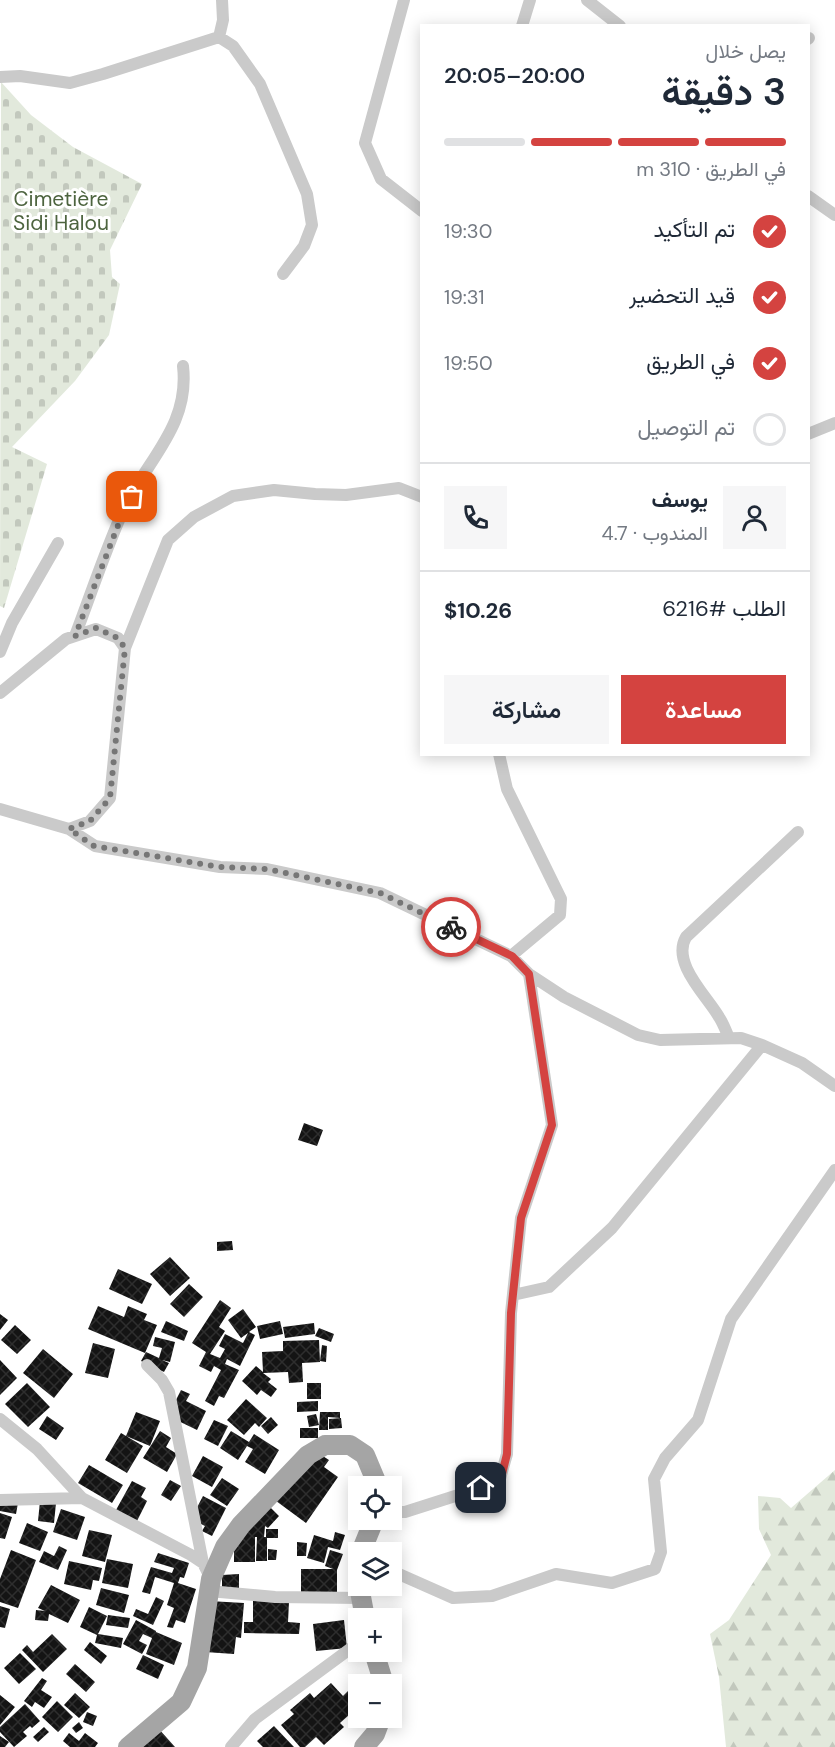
<!DOCTYPE html>
<html lang="ar">
<meta charset="utf-8">
<style>
body{margin:0;font-family:"DM Sans",Vazirmatn,sans-serif;background:#f6f6f7;color:#1f2937;direction:rtl;height:100vh;display:flex;flex-direction:column;font-size:22px;white-space:nowrap}
*{box-sizing:border-box;margin:0}
p{font-size:20px;color:#747a83}
.icon{flex:none;width:33px;height:33px;fill:none;stroke:currentColor;stroke-width:2;stroke-linecap:round;stroke-linejoin:round}
.map{position:relative;flex:1;overflow:hidden;direction:ltr}
.panel{position:absolute;left:420px;top:24px;width:390px;height:732px;display:flex;flex-direction:column;background:#fff;border-radius:0px;box-shadow:0 3px 15px #0003;direction:rtl}
.panel>*{flex:none}
.fabs{position:absolute;left:348px;top:1476px;display:grid;gap:12px}
.fabs a{display:grid;place-items:center;width:54px;height:54px;border-radius:0px;background:#fff;box-shadow:0 3px 15px #0003;font-size:30px}
.pin{position:absolute;display:grid;place-items:center;width:51px;height:51px;color:#fff;margin:-26px;border-radius:12px;box-shadow:0 3px 9px #0006}
.courier{position:absolute;display:grid;place-items:center;width:60px;height:60px;margin:-30px;border:4px solid #d44340;border-radius:50%;background:#fff;color:#222;box-shadow:0 2px 8px #0007}
.overview em{font-style:normal;font-weight:600}
.overview div{display:flex;flex-direction:column-reverse}
.overview{display:flex;align-items:center;justify-content:space-between;height:102px;padding:0 24px}
h1{font-size:39px;font-weight:600;line-height:45px}
.bar{display:grid;grid-template-columns:repeat(4,1fr);gap:9px 6px;align-content:center;height:72px;padding:0 24px}
.bar i{height:8px;border-radius:4px;background:#e0e1e3}
.bar .current{background:#d44340}
.bar p{grid-column:span 4}
.line{display:flex;align-items:center;gap:15px;padding:0 24px;border-top:2px solid #e0e1e3}
.line div{flex:1}
.round{display:grid;place-items:center;flex:none;width:63px;height:63px;border-radius:0px;background:#f6f6f7}
ol{padding:0 24px;list-style:none}
li{display:flex;align-items:center;gap:18px;height:66px}
li p{margin-inline-start:auto}
li .icon{padding:6px;border-radius:50%;background:#d44340;color:#fff;stroke-width:4}
li:last-child{color:#747a83}
li i{width:33px;height:33px;border:3px solid #e0e1e3;border-radius:50%}
.cta{display:flex;gap:12px;margin-top:auto;padding:12px 24px}
.cta a{flex:1;height:69px;border-radius:0px;background:#d44340;color:#fff;font-size:24px;font-weight:600;line-height:69px;text-align:center}
.cta a+a{background:#f6f6f7;color:#1f2937}
.map>svg:first-child{display:block}
.forest{fill:url(#forest-firs)}
.cemetery{fill:url(#cemetery-stones)}
.building{fill:url(#building-cross-hatch)}
.lines{fill:none;stroke-linecap:round;stroke-linejoin:round}
.street{stroke:#cacaca;stroke-width:12}
.primary{stroke:#a5a5a5;stroke-width:20}
.done{stroke:#767676;stroke-width:6;stroke-dasharray:0 10.8}
.route{stroke:#d44340;stroke-width:8}
.labels{text-anchor:middle;stroke-width:6;stroke-linejoin:round;paint-order:stroke}
.park-label{font-size:21px;fill:#4d643f;stroke:#fff}
</style>
<div class="map">
<svg width="835" height="1747" viewBox="0 0 835 1747">
<defs>
<pattern id="forest-firs" width="22" height="20" patternUnits="userSpaceOnUse" patternTransform="scale(1.5)"><rect width="22" height="20" fill="#e2e9dc"/><path d="M5 1l3.5 6h-7zM16 11l3.5 6h-7z" fill="#c2c8bd"/></pattern>
<pattern id="cemetery-stones" width="16" height="16" patternUnits="userSpaceOnUse" patternTransform="scale(1.5)"><rect width="16" height="16" fill="#e2e9dc"/><path d="M2 7V4a2 2 0 0 1 4 0v3zM10 15v-3a2 2 0 0 1 4 0v3z" fill="#c2c8bd"/></pattern>
<pattern id="building-cross-hatch" width="8" height="8" patternUnits="userSpaceOnUse" patternTransform="scale(1.5)"><rect width="8" height="8" fill="#141414"/><path d="M0 0l8 8M0 8l8-8" fill="none" stroke="#2e2e2e"/></pattern>
</defs>
<rect width="100%" height="100%" fill="#fff"/>
<path class="forest" d="M835,1470V1747H726L719,1677L710,1634L729,1620L771,1555L759,1529L758,1496L780,1498L791,1508Z"/>
<path class="cemetery" d="M1,82L31,115L73,147L142,184L110,250L112,277L120,284L109,335L75,381L12,447L47,464L4,608L0,606Z"/>
<path class="building" d="M304,1123L323,1130L317,1146L298,1140Z
M232,1241L233,1250L217,1251V1242Z
M170,1257L190,1278L170,1296L150,1274Z
M118,1269L152,1284L142,1304L109,1289Z
M189,1284L203,1297L184,1317L170,1304Z
M220,1300L231,1308L219,1327L225,1331L210,1354L220,1358L225,1349L219,1346L225,1334L243,1343L248,1333L241,1338L228,1320L243,1309L256,1327L249,1332L255,1335L240,1366L227,1359L225,1364L239,1370L224,1398L219,1396L214,1406L205,1401L221,1370L214,1366L211,1372L199,1366L206,1352L192,1343Z
M98,1306L124,1317L128,1306L147,1314L144,1320L157,1325L145,1353L88,1329Z
M0,1314L8,1320L0,1330Z
M166,1321L188,1331L184,1341L161,1332Z
M280,1321L283,1334L260,1339L257,1326Z
M314,1323L315,1334L285,1338L283,1327Z
M15,1325L31,1340L17,1354L1,1340Z
M319,1328L334,1334L331,1342L315,1336Z
M155,1337L175,1342L170,1362L162,1360L169,1363L164,1372L141,1361L146,1352L159,1358L162,1348L153,1346Z
M319,1340L320,1362L302,1363L303,1382L289,1383L288,1372L263,1373L271,1379L268,1382L277,1389L271,1397L261,1390L257,1395L242,1381L256,1366L263,1372L262,1352L283,1351V1341Z
M93,1343L115,1349L108,1378L85,1373Z
M322,1345L327,1346L326,1362L320,1361Z
M43,1349L73,1374L54,1398L23,1373Z
M0,1360L17,1378L0,1395Z
M27,1383L50,1407L28,1427L5,1404Z
M307,1383H321V1399H307Z
M181,1390L190,1394L186,1401L206,1411L197,1430L168,1416Z
M246,1399L267,1418L259,1427L255,1423L244,1435L227,1420Z
M318,1401V1411L297,1412V1402Z
M136,1412L160,1421L150,1446L126,1436Z
M320,1412H340V1418L328,1417V1430H319Z
M316,1414L319,1425L309,1427L307,1416Z
M47,1416L64,1428L56,1440L39,1429Z
M271,1417L278,1425L268,1434L261,1426Z
M341,1418L342,1428L329,1429V1419Z
M214,1420L228,1426L218,1446L204,1439Z
M300,1428H318V1438H300Z
M160,1431L171,1438L166,1447L177,1454L167,1472L143,1458Z
M231,1431L249,1442L254,1434L279,1450L265,1474L245,1462L253,1449L247,1446L238,1460L220,1448Z
M121,1433L143,1446L127,1473L105,1460Z
M318,1453L329,1460L324,1467L338,1477L306,1523L272,1498Z
M203,1456L223,1467L212,1487L192,1476Z
M89,1465L123,1485L112,1503L78,1483Z
M222,1478L239,1489L227,1506L210,1495Z
M170,1480L181,1486L171,1501L161,1495Z
M132,1481L146,1488L141,1497L147,1501L137,1521L116,1510Z
M203,1496L226,1508L212,1536L202,1531L205,1526L191,1519Z
M0,1499L18,1503L16,1514L0,1511Z
M40,1501L56,1503L54,1523L38,1521Z
M270,1507L279,1516L268,1528L265,1526L264,1537H266V1529H278V1538H267V1561H256L257,1537H255V1562H234V1532Z
M61,1509L85,1517L77,1540L53,1532Z
M0,1513L12,1517L5,1539L0,1538Z
M27,1523L48,1532L40,1551L19,1543Z
M89,1530L112,1535L105,1562L82,1556Z
M335,1532L345,1535L340,1550L328,1547L324,1563L307,1558L314,1535L333,1541Z
M297,1542L307,1543L306,1556H297Z
M59,1546L67,1550L58,1570L39,1562L44,1551L54,1556Z
M268,1549L277,1550L276,1560H268Z
M11,1550L36,1560L18,1608L0,1602V1579Z
M330,1550L343,1554L337,1570V1595L301,1596V1569H333L325,1566Z
M158,1553L189,1563L184,1578L180,1577L178,1583L196,1589L185,1623L176,1620L173,1628L167,1627L174,1608L167,1605L174,1583L155,1577L150,1594L142,1592L151,1567L172,1573L174,1568L154,1562Z
M107,1559L133,1564L128,1588L102,1583Z
M69,1561L102,1568L99,1581L93,1580L91,1590L64,1584Z
M239,1574V1588H222V1575Z
M51,1585L80,1600L68,1623L49,1614L48,1621L35,1620L36,1610L45,1611L38,1608Z
M101,1588L129,1595L124,1613L96,1605Z
M156,1597L164,1601L153,1625L133,1616L136,1609L148,1614Z
M209,1601L244,1603L241,1638L236,1637L234,1654L205,1652Z
M253,1601L289,1602L288,1622L300,1623L299,1634L244,1633V1622H253Z
M0,1606L10,1609L5,1628L0,1627Z
M89,1607L107,1616L98,1634L123,1638L121,1648L95,1643L97,1635L80,1627Z
M108,1615L130,1618L128,1628L106,1625Z
M136,1620L156,1631V1632L182,1643L174,1665L146,1654L152,1638L143,1634L139,1641L147,1645L142,1654L123,1644Z
M344,1620L347,1648L316,1651L313,1624Z
M52,1634L67,1649L43,1672L22,1650L27,1645L33,1652Z
M90,1642L107,1656L101,1664L84,1650Z
M20,1653L36,1669L19,1684L4,1668Z
M143,1655L164,1665L158,1679L136,1669Z
M75,1664L95,1682L86,1692L66,1674Z
M42,1678L47,1681L41,1690L52,1697L44,1708L35,1702L32,1707L24,1701Z
M331,1683L343,1696L351,1688L358,1696V1707L340,1723L344,1727L324,1745L316,1737L305,1747H300L281,1725L294,1714L290,1710L310,1693L314,1698Z
M75,1693L90,1707L79,1718L64,1705Z
M0,1695L15,1707L0,1725Z
M57,1701L73,1717L58,1732L42,1717Z
M25,1704L40,1721L32,1728L30,1726L23,1732L27,1736L14,1747L0,1732V1727Z
M87,1712L97,1716L93,1726L83,1722Z
M79,1722L83,1728L76,1733L72,1728Z
M274,1726L294,1747H263L257,1741Z
M44,1727L49,1732L38,1742L33,1737Z
M158,1728L175,1747H138Z
M69,1733L79,1741L85,1733L98,1743L95,1747H70L63,1741Z
M0,1736L9,1742L5,1747H0Z"/>
<g class="lines">
<path class="street" d="M404,0L365,143L381,179L422,211
M587,0L620,26
M522,26L530,0
M219,37L233,46L260,84L307,194L312,225L304,246L283,274
M808,39L809,38
M0,77L20,76L70,83L103,74L219,37L223,20L222,0
M808,196L835,215
M808,434L835,423
M75,636C91,594 105,551 123,511C146,460 190,427 183,366
M0,652L12,623L58,543
M0,693L66,639L96,629L118,638L125,648
M499,754L507,789L561,899L560,915L511,956
M0,809L69,829L95,846L220,867L267,869L380,893L511,956L529,974L564,997L638,1035L660,1040L741,1038L762,1045L802,1063L835,1086
M69,829L90,821L110,798L125,648L168,540L194,517L233,496L274,490L315,494L346,495L399,488L422,497
M729,1038C726,1031 723,1023 719,1017C707,996 671,963 686,937L798,832
M513,1295L549,1287L612,1228L762,1045
M147,1365L162,1380L169,1392L203,1563
M0,1419L37,1449L82,1498L191,1555L203,1563L211,1579
M0,1500L82,1498
M392,1512H405L499,1482L507,1454L511,1313L521,1218L552,1125L529,974
M392,1571L453,1598L492,1596L556,1574L612,1583L655,1569L661,1552L654,1479L665,1458L698,1420L731,1319L835,1170
M209,1591L275,1597L361,1598
M231,1747L255,1719L358,1643"/>
<path class="primary" d="M361,1552L374,1520
M359,1586L365,1618
M374,1652L384,1684
M128,1747L181,1702L197,1668L211,1579L225,1547L241,1525L308,1455L325,1445H350L365,1455L378,1486
M364,1747L375,1734L381,1718"/>
</g>
<g class="lines">
<path class="done" d="M132,497L124,510L75,636L96,628L118,638L125,648L110,798L90,821L69,829L94,846L220,867L267,869L380,893L451,927"/>
<path class="route" d="M451,927L512,956L529,974L552,1125L521,1218L511,1313L507,1454L500,1482L481,1488"/>
</g>
<g class="labels">
<g class="park-label">
<text x="61" y="206">Cimetière<tspan x="61" dy="24">Sidi Halou</tspan></text>
</g>
</g>
</svg>
<div class="fabs">
<a><svg class="icon" aria-label="locate" viewBox="0 0 24 24"><circle cx="12" cy="12" r="6"/><path d="M12 2v4M12 18v4M2 12h4M18 12h4"/></svg></a>
<a><svg class="icon" aria-label="layers" viewBox="0 0 24 24"><path d="M12 4l9 5-9 5-9-5zM3 14l9 5 9-5"/></svg></a>
<a>+</a>
<a>−</a>
</div>
<div class="pin" style="left:132px;top:497px;background:#ea580c"><svg class="icon" aria-label="bag" viewBox="0 0 24 24"><path d="M5 8h14l-1 12H6zM9 8a3 3 0 0 1 6 0"/></svg></div>
<div class="pin" style="left:481px;top:1488px;background:#1f2937"><svg class="icon" aria-label="home" viewBox="0 0 24 24"><path d="M3 11l9-7 9 7M6 9v11h12V9"/></svg></div>
<div class="courier" style="left:451px;top:927px"><svg class="icon" aria-label="bike" viewBox="0 0 24 24"><circle cx="6" cy="16" r="4"/><circle cx="18" cy="16" r="4"/><path d="M6 16l4-8h5l3 8M10 8l3 8H6M13 5h3"/></svg></div>
<section class="panel">
<div class="overview"><div><h1>3 دقيقة</h1><p>يصل خلال</p></div><em>20:00–20:05</em></div>
<div class="bar"><i class="current"></i><i class="current"></i><i class="current"></i><i></i><p>في الطريق · 310 m</p></div>
<ol>
<li><svg class="icon" aria-label="check" viewBox="0 0 24 24"><path d="M5 12l5 5 9-10"/></svg>تم التأكيد<p>19:30</p></li>
<li><svg class="icon" aria-label="check" viewBox="0 0 24 24"><path d="M5 12l5 5 9-10"/></svg>قيد التحضير<p>19:31</p></li>
<li><svg class="icon" aria-label="check" viewBox="0 0 24 24"><path d="M5 12l5 5 9-10"/></svg>في الطريق<p>19:50</p></li>
<li><i></i>تم التوصيل</li>
</ol>
<div class="line" style="height:108px"><a class="round"><svg class="icon" aria-label="person" viewBox="0 0 24 24"><circle cx="12" cy="8" r="4"/><path d="M4 21q1-7 8-7t8 7"/></svg></a><div><b>يوسف</b><p>المندوب · 4.7</p></div><a class="round"><svg class="icon" aria-label="phone" viewBox="0 0 24 24"><path d="M5 4h4l2 5-3 2q2 4 5 5l2-3 5 2v4C11 20 4 13 5 4z"/></svg></a></div>
<div class="line" style="height:78px"><div>الطلب #6216</div><b>$10.26</b></div>
<div class="cta"><a>مساعدة</a><a>مشاركة</a></div>
</section>
</div>
